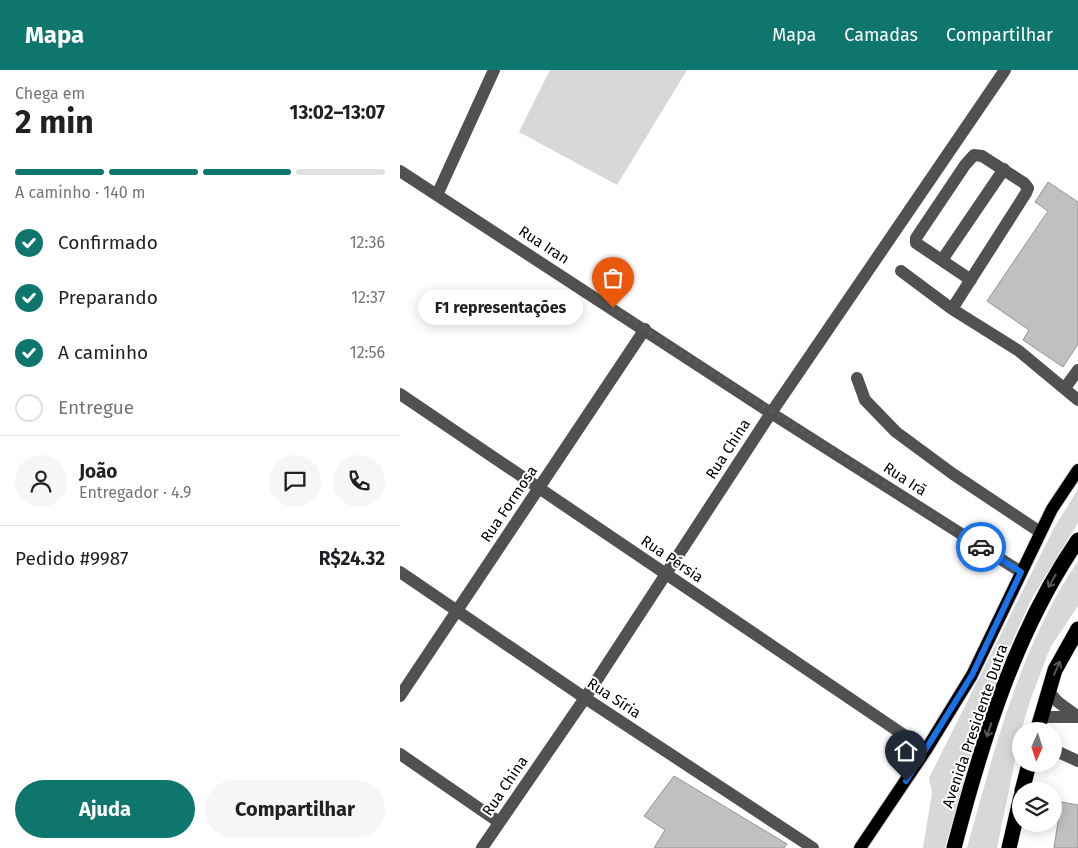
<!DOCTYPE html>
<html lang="pt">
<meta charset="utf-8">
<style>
body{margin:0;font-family:"Fira Sans",sans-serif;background:#f6f6f6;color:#202124;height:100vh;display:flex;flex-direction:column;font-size:19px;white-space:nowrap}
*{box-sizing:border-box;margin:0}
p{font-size:16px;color:#757577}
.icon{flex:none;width:28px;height:28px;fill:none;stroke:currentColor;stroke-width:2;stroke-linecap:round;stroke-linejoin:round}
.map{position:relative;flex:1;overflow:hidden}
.drawer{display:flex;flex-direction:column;background:#fff;width:400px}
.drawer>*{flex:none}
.needle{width:32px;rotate:183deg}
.fabs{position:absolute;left:612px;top:652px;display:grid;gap:10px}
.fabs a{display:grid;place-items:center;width:50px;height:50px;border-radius:50%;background:#fff;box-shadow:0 2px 12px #0003;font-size:25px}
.pin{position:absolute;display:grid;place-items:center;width:42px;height:42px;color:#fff;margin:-51px -21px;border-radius:50% 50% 50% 0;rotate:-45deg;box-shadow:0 0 5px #0007}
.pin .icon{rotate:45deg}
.courier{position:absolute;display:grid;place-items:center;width:50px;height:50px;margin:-25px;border:4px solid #1a73e8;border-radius:50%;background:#fff;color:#222;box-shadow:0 1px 6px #0007}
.bubble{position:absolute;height:35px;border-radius:18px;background:#fff;box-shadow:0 2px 12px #0003;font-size:16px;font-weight:700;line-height:35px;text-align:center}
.summary em{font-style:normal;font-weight:700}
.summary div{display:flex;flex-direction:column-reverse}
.summary{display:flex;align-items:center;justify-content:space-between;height:85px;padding:0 15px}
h1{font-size:32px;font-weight:700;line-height:38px}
.bar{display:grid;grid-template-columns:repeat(4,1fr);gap:8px 5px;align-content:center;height:60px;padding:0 15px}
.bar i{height:6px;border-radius:4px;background:#e0e0e0}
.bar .on{background:#0f766e}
.bar p{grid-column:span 4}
.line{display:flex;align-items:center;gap:12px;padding:0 15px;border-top:1px solid #e0e0e0}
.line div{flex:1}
.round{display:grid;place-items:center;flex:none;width:52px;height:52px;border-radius:26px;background:#f6f6f6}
ol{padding:0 15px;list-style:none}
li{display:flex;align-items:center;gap:15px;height:55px}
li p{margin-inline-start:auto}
li .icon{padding:5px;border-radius:50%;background:#0f766e;color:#fff;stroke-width:4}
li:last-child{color:#757577}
li i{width:28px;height:28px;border:2px solid #e0e0e0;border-radius:50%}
.button{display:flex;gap:10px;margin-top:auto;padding:10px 15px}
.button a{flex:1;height:58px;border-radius:30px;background:#0f766e;color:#fff;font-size:20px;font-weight:700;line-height:58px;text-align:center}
.button a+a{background:#f6f6f6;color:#202124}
header{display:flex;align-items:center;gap:30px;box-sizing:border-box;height:70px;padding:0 25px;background:#0f766e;color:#fff}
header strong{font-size:24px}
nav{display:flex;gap:28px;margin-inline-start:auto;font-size:18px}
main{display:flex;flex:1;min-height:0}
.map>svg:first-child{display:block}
.park{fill:#d8d8d8}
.building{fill:#c0c0c0;stroke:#959595}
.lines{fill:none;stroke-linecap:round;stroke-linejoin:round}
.major-casing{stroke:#dbdbdb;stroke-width:14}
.highway-casing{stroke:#dbdbdb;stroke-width:16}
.minor{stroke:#515151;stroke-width:12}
.major{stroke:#000;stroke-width:12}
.highway{stroke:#000;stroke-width:15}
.oneway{stroke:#595959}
.done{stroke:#595959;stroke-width:5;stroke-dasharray:0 9}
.route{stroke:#1a73e8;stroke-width:6}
.labels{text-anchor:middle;stroke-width:4;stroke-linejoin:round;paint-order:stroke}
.street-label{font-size:15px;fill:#000;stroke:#fff}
</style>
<header>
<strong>Mapa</strong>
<nav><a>Mapa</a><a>Camadas</a><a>Compartilhar</a></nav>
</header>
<main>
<section class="drawer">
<div class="summary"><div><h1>2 min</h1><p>Chega em</p></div><em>13:02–13:07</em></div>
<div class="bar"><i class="on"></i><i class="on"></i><i class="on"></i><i></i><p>A caminho · 140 m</p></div>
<ol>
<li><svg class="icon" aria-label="check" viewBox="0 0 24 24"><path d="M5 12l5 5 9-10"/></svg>Confirmado<p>12:36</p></li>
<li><svg class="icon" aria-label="check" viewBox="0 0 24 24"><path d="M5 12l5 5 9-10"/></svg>Preparando<p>12:37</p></li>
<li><svg class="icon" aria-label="check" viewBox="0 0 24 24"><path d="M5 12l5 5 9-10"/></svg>A caminho<p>12:56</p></li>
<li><i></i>Entregue</li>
</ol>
<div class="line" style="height:90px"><a class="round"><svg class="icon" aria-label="person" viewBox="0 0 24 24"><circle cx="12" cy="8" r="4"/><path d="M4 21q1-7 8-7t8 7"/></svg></a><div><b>João</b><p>Entregador · 4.9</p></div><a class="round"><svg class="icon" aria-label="chat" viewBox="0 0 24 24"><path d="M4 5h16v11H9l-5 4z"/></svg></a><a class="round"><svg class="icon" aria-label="phone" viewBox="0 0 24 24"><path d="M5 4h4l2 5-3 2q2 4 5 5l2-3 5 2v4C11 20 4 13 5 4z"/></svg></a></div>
<div class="line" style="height:65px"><div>Pedido #9987</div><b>R$24.32</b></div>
<div class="button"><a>Ajuda</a><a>Compartilhar</a></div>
</section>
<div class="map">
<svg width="678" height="778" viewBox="0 0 678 778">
<rect width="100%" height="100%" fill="#fff"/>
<path class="park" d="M150,0H287L217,115L119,62Z
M678,419V453L631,530L614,567L576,668L545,778H523L532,723L529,708L654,458Z
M678,491V536L650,578L630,631L621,661L597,778H567C594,681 620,576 678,491Z"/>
<path class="building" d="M648,112L678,132V274L663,297L623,270L629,260L587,231L648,141L635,132Z
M274,706L387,774L384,778H254L265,760L244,746Z
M661,732L678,735V778H654Z"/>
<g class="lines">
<defs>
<path id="major" d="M460,778L526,680L572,605L652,439L678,400"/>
<path id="highway" d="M637,661L655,600L678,559
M622,721L629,694
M554,778C582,671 615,562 678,470
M609,778L621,726"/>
</defs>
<use href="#major" class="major-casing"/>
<use href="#highway" class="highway-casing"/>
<path class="minor" d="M0,101L371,343L621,502
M37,125L94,0
M542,190L604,99
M501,201L552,239L619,281L678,330
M552,239L626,123L628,118L624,113L582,86L574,85L565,95L516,168V173L571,210
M457,308L465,330L496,362L553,404L640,462
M665,318L678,300
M0,324L526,680
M0,502L185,628L413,778
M648,621L658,632L677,646
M0,626L245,259
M640,647H678
M654,680L678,691
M0,684L99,752
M82,778L185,628L371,343L605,0"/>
<use href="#major" class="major"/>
<use href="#highway" class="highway"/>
</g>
<defs><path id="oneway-shaft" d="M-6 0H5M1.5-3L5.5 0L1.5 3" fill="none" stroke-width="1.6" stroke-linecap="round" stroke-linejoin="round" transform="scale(1.25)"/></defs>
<g class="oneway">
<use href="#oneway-shaft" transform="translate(652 511) rotate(120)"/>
<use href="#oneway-shaft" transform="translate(657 598) rotate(-66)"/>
<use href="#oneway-shaft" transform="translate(589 660) rotate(109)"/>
</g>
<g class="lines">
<path class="done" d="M213,238L581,477"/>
<path class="route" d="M506,711L572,605L621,502L581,477"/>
</g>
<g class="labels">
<g class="street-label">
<text transform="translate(144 175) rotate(33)" y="5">Rua Iran</text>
<text transform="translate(328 379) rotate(-57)" y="5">Rua China</text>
<text transform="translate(505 409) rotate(33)" y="5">Rua Irã</text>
<text transform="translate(109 434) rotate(-56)" y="5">Rua Formosa</text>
<text transform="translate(272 489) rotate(34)" y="5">Rua Pérsia</text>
<text transform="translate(214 628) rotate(33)" y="5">Rua Síria</text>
<text transform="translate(575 656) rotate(-71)" y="5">Avenida Presidente Dutra</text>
<text transform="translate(105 716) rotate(-56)" y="5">Rua China</text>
</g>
</g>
</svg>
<div class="fabs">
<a><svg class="needle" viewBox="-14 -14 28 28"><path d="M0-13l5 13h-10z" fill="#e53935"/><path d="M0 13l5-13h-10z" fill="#757577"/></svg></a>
<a><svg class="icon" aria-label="layers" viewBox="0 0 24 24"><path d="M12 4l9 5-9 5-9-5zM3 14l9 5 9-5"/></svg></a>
</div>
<div class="pin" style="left:213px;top:238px;background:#ea580c"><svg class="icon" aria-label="bag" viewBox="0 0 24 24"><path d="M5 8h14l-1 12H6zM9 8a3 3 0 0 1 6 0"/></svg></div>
<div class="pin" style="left:506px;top:711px;background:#1f2937"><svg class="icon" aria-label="home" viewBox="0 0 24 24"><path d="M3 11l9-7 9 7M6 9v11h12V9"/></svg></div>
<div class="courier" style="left:581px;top:477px"><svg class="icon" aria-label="car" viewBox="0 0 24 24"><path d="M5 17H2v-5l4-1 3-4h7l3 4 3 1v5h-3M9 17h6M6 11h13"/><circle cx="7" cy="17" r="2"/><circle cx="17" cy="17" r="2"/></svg></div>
<div class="bubble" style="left:18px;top:220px;width:165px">F1 representações</div>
</div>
</main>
